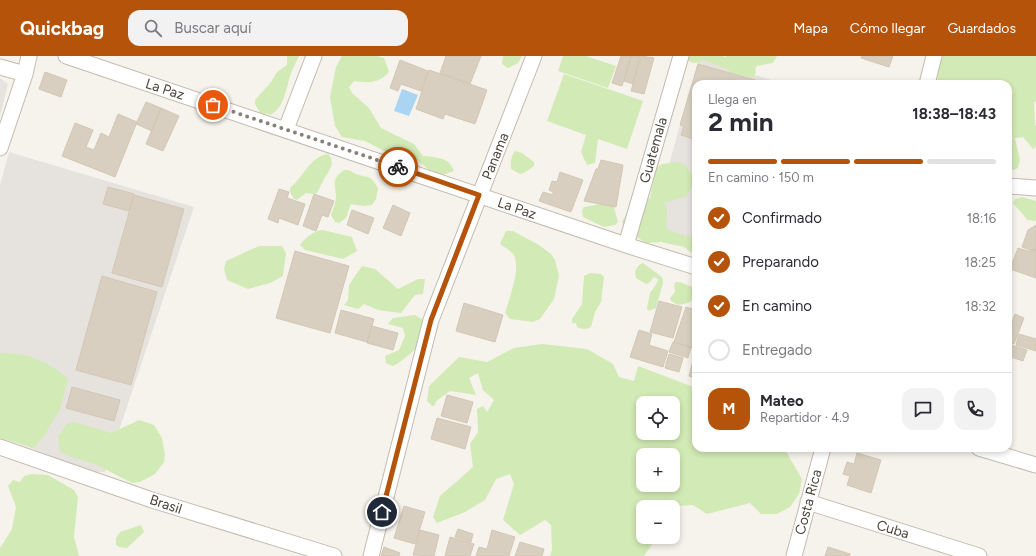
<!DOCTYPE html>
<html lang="es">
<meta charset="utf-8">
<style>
body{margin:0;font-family:Figtree,sans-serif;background:#f2f2f3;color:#2b2b33;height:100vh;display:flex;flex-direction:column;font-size:15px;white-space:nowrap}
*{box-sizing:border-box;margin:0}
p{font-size:13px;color:#7c7c81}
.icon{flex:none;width:22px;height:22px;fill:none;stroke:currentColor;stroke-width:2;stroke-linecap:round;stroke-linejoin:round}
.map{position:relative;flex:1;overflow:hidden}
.panel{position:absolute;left:692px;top:24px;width:320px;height:372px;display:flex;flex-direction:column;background:#fff;border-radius:12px;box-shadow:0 2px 6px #0003}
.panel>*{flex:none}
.buttons{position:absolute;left:636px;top:340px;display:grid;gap:8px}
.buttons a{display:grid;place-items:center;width:44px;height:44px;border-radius:8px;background:#fff;box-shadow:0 2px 6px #0003;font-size:20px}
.pin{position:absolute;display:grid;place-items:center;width:34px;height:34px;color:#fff;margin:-17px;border:2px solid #fff;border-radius:50%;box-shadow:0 1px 4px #0007}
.courier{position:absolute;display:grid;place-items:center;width:40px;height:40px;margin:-20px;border:3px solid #b45309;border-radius:50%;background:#fff;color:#222;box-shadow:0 1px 5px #0007}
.summary em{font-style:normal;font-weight:700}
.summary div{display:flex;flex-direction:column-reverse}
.summary{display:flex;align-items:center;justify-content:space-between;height:68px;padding:0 16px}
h1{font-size:26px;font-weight:700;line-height:30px}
.bar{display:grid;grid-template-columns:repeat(4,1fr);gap:6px 4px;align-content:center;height:48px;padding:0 16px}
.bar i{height:5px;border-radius:3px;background:#e1e1e2}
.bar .on{background:#b45309}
.bar p{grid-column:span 4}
.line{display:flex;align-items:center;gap:10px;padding:0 16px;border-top:1px solid #e1e1e2}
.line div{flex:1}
.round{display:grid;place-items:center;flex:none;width:42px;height:42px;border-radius:12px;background:#f2f2f3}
ol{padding:0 16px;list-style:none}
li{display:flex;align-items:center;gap:12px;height:44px}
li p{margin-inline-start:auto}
li .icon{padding:4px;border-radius:50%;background:#b45309;color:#fff;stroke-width:4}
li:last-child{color:#7c7c81}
li i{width:22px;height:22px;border:2px solid #e1e1e2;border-radius:50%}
header{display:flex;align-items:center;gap:24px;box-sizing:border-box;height:56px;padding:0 20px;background:#b45309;color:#fff}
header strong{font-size:19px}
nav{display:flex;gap:22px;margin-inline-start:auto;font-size:14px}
.search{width:280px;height:36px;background:#f2f2f3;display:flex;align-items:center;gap:10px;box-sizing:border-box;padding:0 14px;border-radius:12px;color:#7c7c81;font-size:15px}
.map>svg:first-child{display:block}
.industrial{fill:#e6e2dd}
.green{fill:#d2eab5;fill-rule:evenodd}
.water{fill:#a9d4f2}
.building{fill:#d8cfc1;stroke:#d3c7b4}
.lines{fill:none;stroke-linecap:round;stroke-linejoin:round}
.street-casing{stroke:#c2bbae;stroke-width:17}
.street{stroke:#fff;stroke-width:15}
.done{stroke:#878178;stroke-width:4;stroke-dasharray:0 7.2}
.route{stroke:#b45309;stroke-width:5}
.labels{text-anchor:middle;stroke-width:4;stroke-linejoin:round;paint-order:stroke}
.street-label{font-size:14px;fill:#4b4439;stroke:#fff}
</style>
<header>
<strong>Quickbag</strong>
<div class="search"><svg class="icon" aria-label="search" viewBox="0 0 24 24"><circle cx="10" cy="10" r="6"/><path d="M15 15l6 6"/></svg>Buscar aquí</div>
<nav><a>Mapa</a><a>Cómo llegar</a><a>Guardados</a></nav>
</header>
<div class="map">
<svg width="1036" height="500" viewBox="0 0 1036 500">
<rect width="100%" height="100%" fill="#f6f3ec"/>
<path class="industrial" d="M699,2L784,28H696V194L651,172Z
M0,22L8,28L0,60Z
M9,96L194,151L105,416H88L0,379V129Z"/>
<path class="green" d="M287,0H299C296,6 293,12 291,17C286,31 285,52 270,59L266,57L265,59L261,58L255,48V44L271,26L277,16L287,9Z
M342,0H377L384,2L389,16C378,28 369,27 354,25L349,31L352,37L369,52L381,72L414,88L423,100C436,102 449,100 454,115L440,120L433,117L409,98L386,96L365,85L342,81L335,70L330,41L336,11Z
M503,0H522L518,7L508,12L502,8Z
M563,0H586L616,10L608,32L558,15Z
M685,0H723L725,1L727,0H777L773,7L757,10L755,13L756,16L754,21L734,19L727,13L704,4C695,8 690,9 685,0Z
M942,0H1036V45L1034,47L1035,69L1036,70V90L1033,93L1023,81L1015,82L1020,104L1018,112L1011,115H1008V28H937L938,15Z
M564,18L643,45L627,93L598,83L595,107L587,109L581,96L586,79L547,65Z
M515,95L522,97L534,106V110L524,117L520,118L511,113C510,107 511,100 515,95Z
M328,98C337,107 328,116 323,125C321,129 319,133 317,137L313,138L306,137L297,144L294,143L290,136V132C304,121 309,101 328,98Z
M677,106L685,109L693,120L694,128L685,141L664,147L667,153L666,173L688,181L696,177V200L684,191L661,186L646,187L626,174L622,166C630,151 635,148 650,142L656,112L662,108Z
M344,114C351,114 350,115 356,118C369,123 369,117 378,132L376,143L372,149L364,150L351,148L346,162L339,167L335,166L331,159C333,154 336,146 336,140C335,126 331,124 344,114Z
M1022,141L1036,145V165L1027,164C1024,158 1017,153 1013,147L1015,143Z
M611,146L613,148L618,166L615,169L604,171L583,161L582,154L584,151Z
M323,174L352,181L357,195L343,203L305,194L300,189C306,181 313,175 323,174Z
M506,175H513L539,189L551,198L555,204L559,220L554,243L540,263L533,266L510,263L505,257C509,243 522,211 513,198C510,194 504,191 500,188Z
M259,190H282L286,197L283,220L270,227L248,233L227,224L224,213L226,205Z
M643,207C644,208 661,220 662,221C663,223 663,225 663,227L656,252L648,255L647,252L650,237L657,227L658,223L654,221L649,227L646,228L636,222L635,215L639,209Z
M362,210L375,213L398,233L418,223H425L423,238L415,239L401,257L378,254L364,248L358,253L344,249L348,244L349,229Z
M590,217L601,218L604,221L601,246L595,256L591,271C586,274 581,273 577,271L576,267H572V263L582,248L584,220Z
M676,226C684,226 688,231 696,231C696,245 691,247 678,249L671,245L670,242L675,236L674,229Z
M415,259L422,263C423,267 426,274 425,279C423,288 402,306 393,310L386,307L385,300L399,294L405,280L403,272L388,268L393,262Z
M542,288L587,293L613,308L619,321L634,325L638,310L696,332V392H784L802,423L799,438L790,451L777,458H761L750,447L707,458L693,449L678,450L673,457V451H643V481H657L644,500H550L552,494L551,469L545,464L520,479L503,464L514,428L510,418L496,423L485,444L465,456L437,467L433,461L440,440L473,411L470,388L478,376L477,353L483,350L487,356L494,344L483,334L478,317L469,322L476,339L450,335L436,345L435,349L432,350L427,345L429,330L459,301L487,306L514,292ZM643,347H673V377H643ZM643,399H673V429H643Z
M0,297C26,296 49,305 68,323L60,353L44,380L34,392L0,382Z
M139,364L154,369L162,382L165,399L164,406L155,418L140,426L132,427L97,409L66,399L60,395L58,380L67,368L74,366L111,377Z
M32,418L48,419L74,434L78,441L74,481L79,500H0V492L12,473L16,451L8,430L13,424L20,426L24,420Z
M141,469L144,476L127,492L119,491L116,489V482L120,476Z"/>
<path class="water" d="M402,33L418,39L409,60L394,55Z"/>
<path class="building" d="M446,0H481L470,28L440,17Z
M621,0H631L622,30L612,27Z
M631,0H640L633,28L624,25Z
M641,0L654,2L644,38L631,35Z
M862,0H893L889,11L861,2Z
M400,4L428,15L421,35L401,28L398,35L390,32Z
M698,8L769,28H696V84L681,79L684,70L680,69Z
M429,14L487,34L475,68L445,58L443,63L416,53Z
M45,16L67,24L61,41L39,33Z
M146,46L161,52L152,75L136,68Z
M161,52L179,60L163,95L146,88Z
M118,58L137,66L115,121L62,100L75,67L93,74L86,91L94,94L101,77L109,81Z
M601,104L623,109L616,151L584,145L596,113H598Z
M560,116L583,124L571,156L539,145L543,136L553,139V136L549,134L552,125L557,126Z
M108,131L134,138L129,155L103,148Z
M279,133L289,136L287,142L305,148L298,169L279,162L278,167L268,163Z
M314,138L334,145L328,161L322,159L316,175L303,170Z
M134,139L184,153L162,231L112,217Z
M393,149L410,157L401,180L383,172Z
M352,154L374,162L368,178L347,169Z
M1036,169V194L1032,193V195L1022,191L1028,174Z
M1018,192L1031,196L1033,193L1036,194V222L1010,213Z
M295,195L349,210L330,277L276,262Z
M102,220L157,236L131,329L76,314Z
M659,245L682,251L673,282L650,276Z
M464,247L503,259L495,286L456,275Z
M686,251L696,254V293L674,286Z
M341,254L374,263L367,286L335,277Z
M1015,258L1024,262L1014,288L1008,285V276Z
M372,270L398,277L393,294L367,287Z
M639,274L652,278L649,289L668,295L663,311L630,301Z
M1019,278L1036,283V295L1016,289Z
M673,286L691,291L688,302L669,296Z
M1008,288L1027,294L1023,305L1008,300Z
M669,298L683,302L679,316L665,312Z
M694,301L696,302V322L689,320Z
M72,331L120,344L114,365L66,352Z
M447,339L473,346L467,367L441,360Z
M437,362L471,371L465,393L431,383Z
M857,397L881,404L871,437L847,429L850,420L843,418L847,406L854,408Z
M404,450L425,456L415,488L394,482Z
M458,473L473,478L471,486L455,481Z
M420,474L439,479L434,500L413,499Z
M492,474L515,481L509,500H476L479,491L487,493Z
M450,481L474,488L470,500H445Z
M520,486L544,493L542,500H515Z
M384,491L400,497L399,500H381Z
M828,491L850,498V500H825Z"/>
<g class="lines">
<defs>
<path id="street" d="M66,0L626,189L696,211
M0,11L25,18
M927,28L934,0
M286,73L314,0
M0,92L25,18L29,0
M1008,130L1036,132
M626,189L681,0
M0,391L152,444L334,500
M979,392L1036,409
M808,446L979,500
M371,500L431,264L534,0
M794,500L823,392"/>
</defs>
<use href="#street" class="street-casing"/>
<use href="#street" class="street"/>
</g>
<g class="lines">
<path class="done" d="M213,49L398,111"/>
<path class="route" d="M382,456L431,264L479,139L398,111"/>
</g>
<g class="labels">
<g class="street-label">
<text transform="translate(165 33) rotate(18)" y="5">La Paz</text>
<text transform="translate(653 94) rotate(-74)" y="5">Guatemala</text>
<text transform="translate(495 100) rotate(-68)" y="5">Panama</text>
<text transform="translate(517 152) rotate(19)" y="5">La Paz</text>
<text transform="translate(808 446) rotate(-75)" y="5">Costa Rica</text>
<text transform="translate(166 448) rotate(18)" y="5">Brasil</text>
<text transform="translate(893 473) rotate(17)" y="5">Cuba</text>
</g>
</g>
</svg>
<div class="buttons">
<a><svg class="icon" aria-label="locate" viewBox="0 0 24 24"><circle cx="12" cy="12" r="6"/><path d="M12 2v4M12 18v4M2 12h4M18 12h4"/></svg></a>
<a>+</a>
<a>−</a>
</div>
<div class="pin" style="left:213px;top:49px;background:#ea580c"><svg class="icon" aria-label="bag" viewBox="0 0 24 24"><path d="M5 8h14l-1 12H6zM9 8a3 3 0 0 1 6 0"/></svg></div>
<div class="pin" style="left:382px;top:456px;background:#1f2937"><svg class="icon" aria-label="home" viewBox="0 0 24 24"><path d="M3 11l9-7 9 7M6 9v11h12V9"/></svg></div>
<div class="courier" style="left:398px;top:111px"><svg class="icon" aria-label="bike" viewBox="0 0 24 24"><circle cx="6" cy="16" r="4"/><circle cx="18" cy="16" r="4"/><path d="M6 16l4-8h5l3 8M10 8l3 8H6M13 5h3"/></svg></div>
<section class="panel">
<div class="summary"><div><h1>2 min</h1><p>Llega en</p></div><em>18:38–18:43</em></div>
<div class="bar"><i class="on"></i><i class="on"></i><i class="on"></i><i></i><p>En camino · 150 m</p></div>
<ol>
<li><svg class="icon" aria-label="check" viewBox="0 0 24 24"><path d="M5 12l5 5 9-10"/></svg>Confirmado<p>18:16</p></li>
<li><svg class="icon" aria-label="check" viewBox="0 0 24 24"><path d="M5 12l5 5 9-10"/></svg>Preparando<p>18:25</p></li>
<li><svg class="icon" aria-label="check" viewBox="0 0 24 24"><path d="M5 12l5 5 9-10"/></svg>En camino<p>18:32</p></li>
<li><i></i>Entregado</li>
</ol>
<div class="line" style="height:72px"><b class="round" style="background:#b45309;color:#fff">M</b><div><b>Mateo</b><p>Repartidor · 4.9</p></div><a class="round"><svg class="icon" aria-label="chat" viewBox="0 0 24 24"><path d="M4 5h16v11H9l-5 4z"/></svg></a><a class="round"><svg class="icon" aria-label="phone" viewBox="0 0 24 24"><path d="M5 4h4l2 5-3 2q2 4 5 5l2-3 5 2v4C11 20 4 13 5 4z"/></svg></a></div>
</section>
</div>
